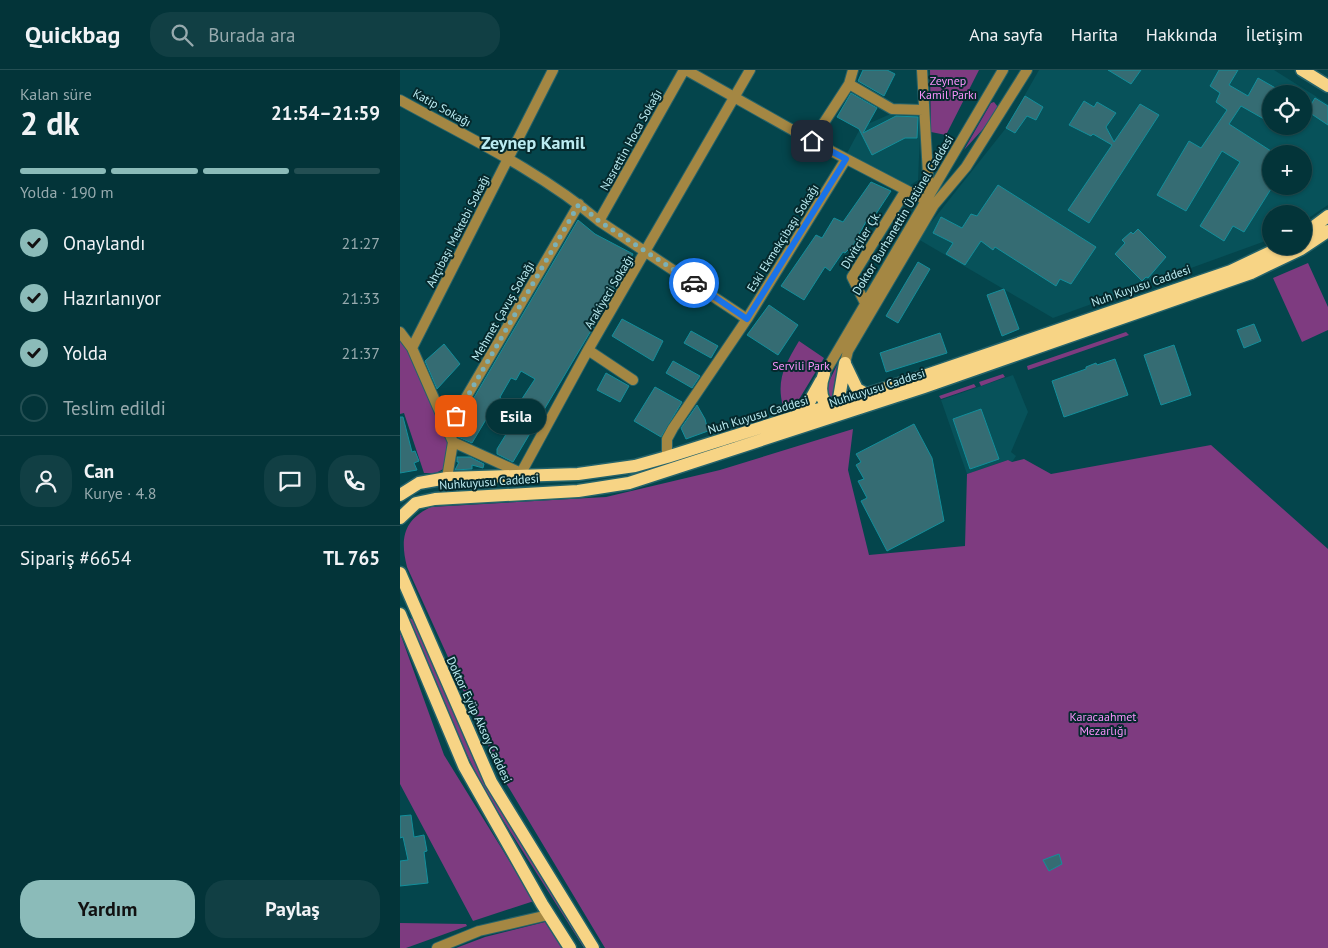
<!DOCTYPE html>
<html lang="tr">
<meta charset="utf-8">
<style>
body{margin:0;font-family:"PT Sans",sans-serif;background:#113f44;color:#f1f3f6;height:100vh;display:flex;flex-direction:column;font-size:19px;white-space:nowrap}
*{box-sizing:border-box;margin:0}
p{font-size:16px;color:#97aaae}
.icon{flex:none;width:28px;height:28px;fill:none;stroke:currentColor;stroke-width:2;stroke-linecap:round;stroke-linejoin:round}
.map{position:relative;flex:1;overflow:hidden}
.details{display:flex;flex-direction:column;background:#033439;width:400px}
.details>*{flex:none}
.fabs{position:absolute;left:862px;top:15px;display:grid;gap:10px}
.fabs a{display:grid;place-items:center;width:50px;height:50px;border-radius:50%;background:#033439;box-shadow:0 1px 4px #0004,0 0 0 1px #244f53;font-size:25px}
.pin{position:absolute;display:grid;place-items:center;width:42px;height:42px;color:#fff;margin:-21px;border-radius:10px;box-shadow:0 2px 8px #0006}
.courier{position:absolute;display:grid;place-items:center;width:50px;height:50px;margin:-25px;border:4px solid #1a73e8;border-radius:50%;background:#fff;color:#222;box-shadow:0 1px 6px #0007}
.bubble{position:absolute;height:35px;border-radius:18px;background:#033439;box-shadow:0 1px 4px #0004,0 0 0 1px #244f53;font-size:16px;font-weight:700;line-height:35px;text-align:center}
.overview em{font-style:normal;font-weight:700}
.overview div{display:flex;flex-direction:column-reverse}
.overview{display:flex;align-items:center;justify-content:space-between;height:85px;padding:0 20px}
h1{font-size:32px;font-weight:700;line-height:38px}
.bar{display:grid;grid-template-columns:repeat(4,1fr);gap:8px 5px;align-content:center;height:60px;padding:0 20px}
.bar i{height:6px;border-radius:4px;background:#244f53}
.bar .selected{background:#8bbbb9}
.bar p{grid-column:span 4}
.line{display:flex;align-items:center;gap:12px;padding:0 20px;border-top:1px solid #244f53}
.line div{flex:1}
.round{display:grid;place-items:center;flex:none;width:52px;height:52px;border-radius:20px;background:#113f44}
ol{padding:0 20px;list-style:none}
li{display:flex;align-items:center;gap:15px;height:55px}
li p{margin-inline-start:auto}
li .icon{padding:5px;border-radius:50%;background:#8bbbb9;color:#111;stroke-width:4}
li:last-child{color:#97aaae}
li i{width:28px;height:28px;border:2px solid #244f53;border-radius:50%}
.primary-button{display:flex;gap:10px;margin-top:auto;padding:10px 20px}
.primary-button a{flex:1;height:58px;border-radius:20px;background:#8bbbb9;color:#111;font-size:20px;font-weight:700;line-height:58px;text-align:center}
.primary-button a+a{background:#113f44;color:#f1f3f6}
header{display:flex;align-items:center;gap:30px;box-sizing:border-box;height:70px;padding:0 25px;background:#033439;border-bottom:1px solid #244f53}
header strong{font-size:24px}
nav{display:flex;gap:28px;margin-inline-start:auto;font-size:18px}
.search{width:350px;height:45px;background:#113f44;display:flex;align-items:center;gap:12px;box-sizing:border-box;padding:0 18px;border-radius:20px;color:#97aaae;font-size:19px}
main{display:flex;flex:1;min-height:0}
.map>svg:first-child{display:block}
.built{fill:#07525a;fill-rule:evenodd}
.green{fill:#7e3b80}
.building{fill:#356c73;stroke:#128f9c}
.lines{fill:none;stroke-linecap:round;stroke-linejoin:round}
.minor-casing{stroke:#25636a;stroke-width:12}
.major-casing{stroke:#25636a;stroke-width:15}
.minor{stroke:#a48743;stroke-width:10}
.major{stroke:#f7d485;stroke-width:12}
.done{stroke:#7bb1b7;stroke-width:5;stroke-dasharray:0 9}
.route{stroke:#1a73e8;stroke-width:6}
.labels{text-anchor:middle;stroke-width:4;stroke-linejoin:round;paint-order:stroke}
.park-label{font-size:12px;fill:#f992fb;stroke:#05292d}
.street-label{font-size:12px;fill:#bbebf1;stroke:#05292d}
.district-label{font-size:18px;font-weight:bold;fill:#bbebf1;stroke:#05292d}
</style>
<header>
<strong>Quickbag</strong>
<div class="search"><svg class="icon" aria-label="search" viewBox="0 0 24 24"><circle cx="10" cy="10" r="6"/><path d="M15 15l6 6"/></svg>Burada ara</div>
<nav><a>Ana sayfa</a><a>Harita</a><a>Hakkında</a><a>İletişim</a></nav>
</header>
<main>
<section class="details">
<div class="overview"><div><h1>2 dk</h1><p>Kalan süre</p></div><em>21:54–21:59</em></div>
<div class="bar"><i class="selected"></i><i class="selected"></i><i class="selected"></i><i></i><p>Yolda · 190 m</p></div>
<ol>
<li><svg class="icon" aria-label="check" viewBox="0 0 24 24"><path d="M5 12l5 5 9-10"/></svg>Onaylandı<p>21:27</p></li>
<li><svg class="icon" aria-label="check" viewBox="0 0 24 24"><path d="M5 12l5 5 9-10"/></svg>Hazırlanıyor<p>21:33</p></li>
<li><svg class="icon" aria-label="check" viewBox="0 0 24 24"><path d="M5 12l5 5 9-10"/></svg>Yolda<p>21:37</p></li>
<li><i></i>Teslim edildi</li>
</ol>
<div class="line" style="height:90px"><a class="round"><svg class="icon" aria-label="person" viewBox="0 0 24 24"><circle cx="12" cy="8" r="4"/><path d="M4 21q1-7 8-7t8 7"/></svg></a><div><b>Can</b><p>Kurye · 4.8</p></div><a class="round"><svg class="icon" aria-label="chat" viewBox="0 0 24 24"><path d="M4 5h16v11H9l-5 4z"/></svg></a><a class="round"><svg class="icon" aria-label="phone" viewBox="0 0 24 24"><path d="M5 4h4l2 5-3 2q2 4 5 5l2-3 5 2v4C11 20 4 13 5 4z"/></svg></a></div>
<div class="line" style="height:65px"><div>Sipariş #6654</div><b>TL 765</b></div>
<div class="primary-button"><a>Yardım</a><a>Paylaş</a></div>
</section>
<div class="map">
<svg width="928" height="878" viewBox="0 0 928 878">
<rect width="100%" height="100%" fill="#04454c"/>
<path class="built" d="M639,0H874L928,34V135L904,151V144H871V169L653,248L518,169L606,58ZM871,24H904V56H871ZM871,84H904V116H871Z
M495,42H521L518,110L509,116L446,85L461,57Z
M613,305L628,342L611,382L616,386L612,392L608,390L567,404L541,330Z"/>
<path class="green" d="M530,0H579L546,65L531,62Z
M594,32L598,37L583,59L564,80L591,33Z
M908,193L928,237V260L902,272L873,208Z
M0,262L54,370L45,398L36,403H24L4,343L0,344Z
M726,262L729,265L628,300L627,296Z
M399,271L424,288L395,336L383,337C376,309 385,295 399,271Z
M437,295L434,326L428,327L425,320Z
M603,304L605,307L581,316L579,312Z
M574,314L576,317L541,329L539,326Z
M453,359L448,400L469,485L565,476L567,404L608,390L612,392L624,389L651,404L811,375L928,479V878H205L103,708L7,497C0,469 3,450 31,437L206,427L320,400Z
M8,547L15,551L46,623L191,878H184L84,720L39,626Z
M0,563L44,685L134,831L73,851L0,714Z
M145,852L163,878H56L85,867Z
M0,853L66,854L67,856L6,878H0Z"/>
<path class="building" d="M463,0H487L495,4L484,26L458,11Z
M708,0H741L731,14Z
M819,0H838L829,15L848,26L858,8L886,24H871V53L841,36L829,54L871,81V119L844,162L833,156L824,171L800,156L840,92L822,81L786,141L757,125L789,71L801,78L827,40L816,32L820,23L810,16Z
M451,23L477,38L463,63L496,46L518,47L517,68H505L472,85L459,59L437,47Z
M625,26L643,37L636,50L627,46L615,63L606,58Z
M915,28L928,36V55L907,41Z
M684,31L694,37L697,32L716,43L706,57L714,72L740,34L759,45L689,153L668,140L712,75L693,64L691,66L669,55Z
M471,112L491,121L472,150L468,148L454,174L445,183L443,182L430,201L425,197L404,230L381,216L416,165L422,168L434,148L443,152Z
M598,115L696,177L671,214L660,209L656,216L595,177L593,180L581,171L565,195L546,184L553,173L533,163L541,147L562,158L571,144L577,146Z
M178,150L195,164L233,184L195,254L113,392L97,384V379L113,353L108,350L135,309L121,301L116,310L111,308L100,327L102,330L98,338L94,336L72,373L58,367L55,360Z
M738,159L766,187L748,208L746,207L742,211L715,184L725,173L722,170L731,162L733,164Z
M518,192L530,199L498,253L486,246Z
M604,219L619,259L602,266L587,225Z
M369,235L398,255L378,285L347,265Z
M222,249L263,271L253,291L212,266Z
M854,254L861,271L844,278L837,260Z
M291,261L318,276L311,288L284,273Z
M540,263L547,283L486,302L480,283Z
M44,274L60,294L37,319L25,291Z
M774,275L791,325L761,335L744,285Z
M715,289L728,325L664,347L652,311L686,299V297L696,293L697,295Z
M273,291L300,306L292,318L266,303Z
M206,303L229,316L220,332L197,320Z
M255,317L282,332L261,367L234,351Z
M297,335L305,349L308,361L286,369L281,358Z
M581,339L599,389L570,399L553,349Z
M0,347H3L12,382L15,381L19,391L14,393L17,400L0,403Z
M514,354L532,388L544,451L487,481L461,431L467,428L458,411L464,409L456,395L461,392L456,384Z
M57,387H70L84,394L83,398L72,395V399L55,400L59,392H57Z
M11,745L14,767L24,765L27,781L24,782L28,813L0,816V791L8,790L3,767L0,768V746Z
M659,784L662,794L649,801L643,790Z"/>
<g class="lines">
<defs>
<path id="minor" d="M286,0L412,71L531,133
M522,0L529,122
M449,14L492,39L523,40
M0,30C67,67 140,101 199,151L347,249
M412,71L449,14L453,0
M199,151L284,0
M465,233L452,207L506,120
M0,262L12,278L53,372L121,403V405
M12,278L153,0
M188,280L233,310
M445,293L448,281L534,135L566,97L627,0
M424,304L603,0
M47,360L179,134
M267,387V369L273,358L347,249L446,89
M121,403L188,280L350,0
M47,408L53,372
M37,878L79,861L148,845"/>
<path id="major" d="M902,0L928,16
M904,164L928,146
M445,294L457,319L468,325
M424,304C419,318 419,332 434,340
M437,340L445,293
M398,346L407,336L421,311
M0,425L19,413L47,408L178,404L235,396L267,387L512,310L831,201L883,176
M0,448L16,433L35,429L178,421L229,413L524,317L851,203L901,179L928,161
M0,503L91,712L193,878
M0,544L64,696L142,834L170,878"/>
</defs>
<use href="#minor" class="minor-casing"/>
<use href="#major" class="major-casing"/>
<use href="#minor" class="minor"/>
<use href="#major" class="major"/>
</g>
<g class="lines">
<path class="done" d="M56,346L179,134L199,151L294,213"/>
<path class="route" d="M294,213L347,249L446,89L412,71"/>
</g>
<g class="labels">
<g class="park-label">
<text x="548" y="15">Zeynep<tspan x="548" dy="14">Kamil Parkı</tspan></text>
<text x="401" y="300">Servili Park</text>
<text x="703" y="651">Karacaahmet<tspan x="703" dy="14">Mezarlığı</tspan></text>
</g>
<g class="street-label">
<text transform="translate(42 38) rotate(29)" y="4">Katip Sokağı</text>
<text transform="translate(231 70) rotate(-61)" y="4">Nasrettin Hoca Sokağı</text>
<text transform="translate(503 145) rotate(-59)" y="4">Doktor Burhanettin Üstünel Caddesi</text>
<text transform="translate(58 161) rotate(-63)" y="4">Ahçıbaşı Mektebi Sokağı</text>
<text transform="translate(383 168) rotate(-58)" y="4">Eski Ekmekçibaşı Sokağı</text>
<text transform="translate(461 170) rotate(-59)" y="4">Divitçiler Çk.</text>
<text transform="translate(741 216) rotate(-19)" y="4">Nuh Kuyusu Caddesi</text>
<text transform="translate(209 222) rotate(-59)" y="4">Arakiyeci Sokağı</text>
<text transform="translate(103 241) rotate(-60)" y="4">Mehmet Çavuş Sokağı</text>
<text transform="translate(477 318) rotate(-18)" y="4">Nuhkuyusu Caddesi</text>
<text transform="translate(358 345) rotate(-17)" y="4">Nuh Kuyusu Caddesi</text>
<text transform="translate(89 412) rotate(-4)" y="4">Nuhkuyusu Caddesi</text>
<text transform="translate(79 650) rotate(65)" y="4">Doktor Eyüp Aksoy Caddesi</text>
</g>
<g class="district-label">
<text x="133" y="79">Zeynep Kamil</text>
</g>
</g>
</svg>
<div class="fabs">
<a><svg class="icon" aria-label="locate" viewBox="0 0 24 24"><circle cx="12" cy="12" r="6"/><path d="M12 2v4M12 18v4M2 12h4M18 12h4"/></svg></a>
<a>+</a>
<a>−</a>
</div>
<div class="pin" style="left:56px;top:346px;background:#ea580c"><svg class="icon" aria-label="bag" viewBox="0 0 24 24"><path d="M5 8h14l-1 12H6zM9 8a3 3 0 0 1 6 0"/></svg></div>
<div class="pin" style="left:412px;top:71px;background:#1f2937"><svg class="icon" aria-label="home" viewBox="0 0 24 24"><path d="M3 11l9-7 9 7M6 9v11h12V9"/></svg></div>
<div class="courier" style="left:294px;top:213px"><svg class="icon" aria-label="car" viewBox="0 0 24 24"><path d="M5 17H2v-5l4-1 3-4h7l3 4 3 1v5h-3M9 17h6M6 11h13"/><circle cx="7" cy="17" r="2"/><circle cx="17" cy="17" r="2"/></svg></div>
<div class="bubble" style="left:86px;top:329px;width:60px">Esila</div>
</div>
</main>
